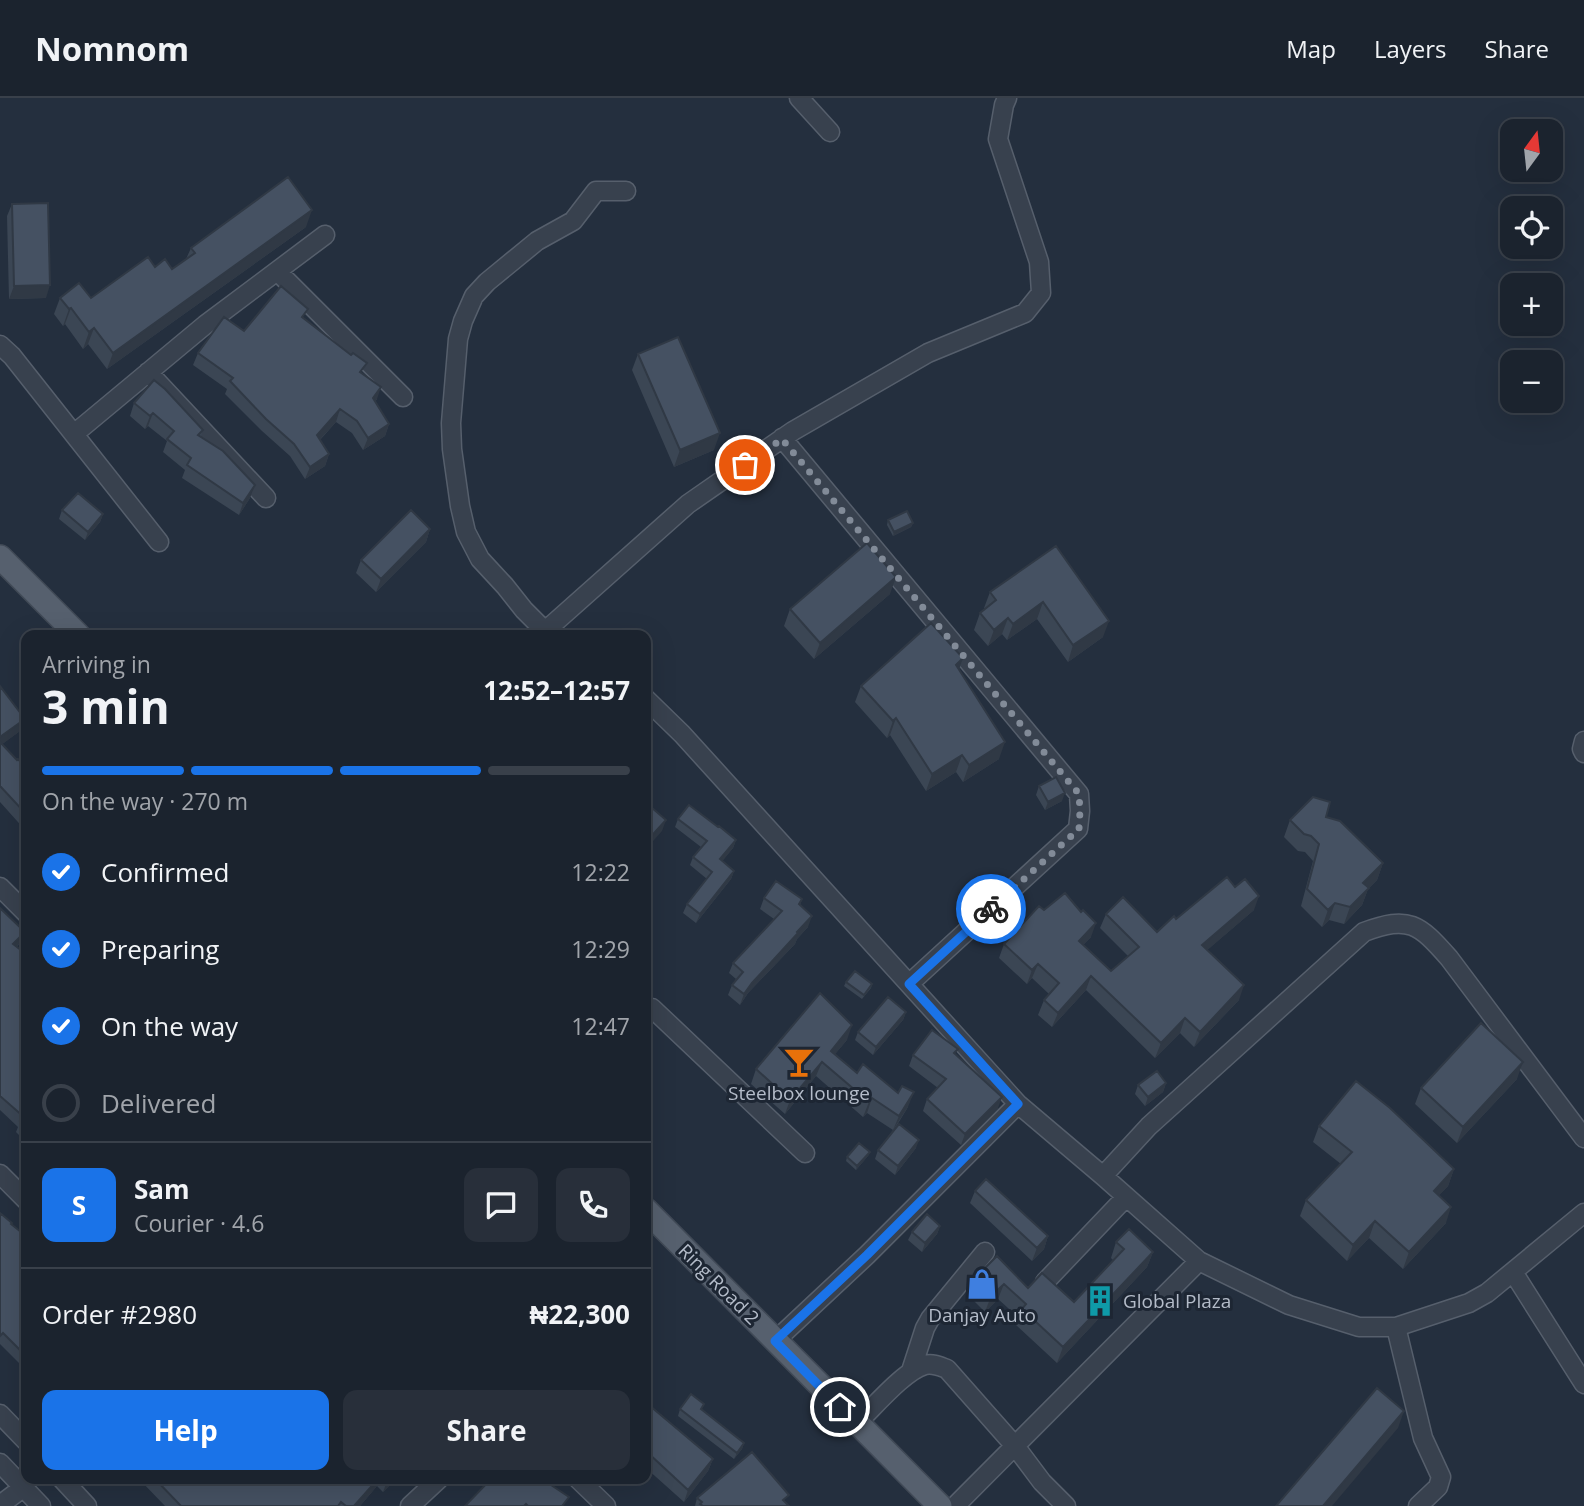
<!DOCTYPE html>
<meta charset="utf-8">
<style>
body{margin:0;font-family:"Open Sans",sans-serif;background:#282f3a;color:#f1f3f6;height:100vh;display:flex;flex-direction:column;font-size:26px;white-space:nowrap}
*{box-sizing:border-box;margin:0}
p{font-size:23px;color:#a0a4aa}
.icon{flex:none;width:38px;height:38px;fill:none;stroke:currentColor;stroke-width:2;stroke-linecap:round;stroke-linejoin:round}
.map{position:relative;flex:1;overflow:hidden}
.side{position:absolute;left:21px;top:532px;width:630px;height:854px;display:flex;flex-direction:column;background:#1b232e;border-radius:14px;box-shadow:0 7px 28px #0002,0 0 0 2px #39404a}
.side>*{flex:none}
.needle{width:46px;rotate:15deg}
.tools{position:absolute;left:1500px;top:21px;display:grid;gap:14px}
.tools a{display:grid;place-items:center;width:63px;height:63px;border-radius:14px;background:#1b232e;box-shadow:0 7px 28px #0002,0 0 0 2px #39404a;font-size:35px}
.pin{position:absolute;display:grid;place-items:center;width:60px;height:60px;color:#fff;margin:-30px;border:4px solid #fff;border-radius:50%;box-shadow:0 2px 7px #0007}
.courier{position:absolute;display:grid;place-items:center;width:70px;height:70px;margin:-35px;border:5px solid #1a73e8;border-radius:50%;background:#fff;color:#222;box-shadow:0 2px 9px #0007}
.headline em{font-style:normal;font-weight:700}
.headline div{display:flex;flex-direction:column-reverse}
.headline{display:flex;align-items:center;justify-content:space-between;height:119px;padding:0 21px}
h1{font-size:46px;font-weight:700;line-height:52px}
.bar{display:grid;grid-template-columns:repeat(4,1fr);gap:10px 7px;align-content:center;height:84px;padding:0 21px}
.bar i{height:9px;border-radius:5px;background:#39404a}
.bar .selected{background:#1a73e8}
.bar p{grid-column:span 4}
.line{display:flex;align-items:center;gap:18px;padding:0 21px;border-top:2px solid #39404a}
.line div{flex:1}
.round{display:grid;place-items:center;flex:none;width:74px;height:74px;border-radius:14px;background:#282f3a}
ol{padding:0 21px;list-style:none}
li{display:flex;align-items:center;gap:21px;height:77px}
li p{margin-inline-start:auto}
li .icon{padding:7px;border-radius:50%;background:#1a73e8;color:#fff;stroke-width:4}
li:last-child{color:#a0a4aa}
li i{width:38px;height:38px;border:4px solid #39404a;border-radius:50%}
.cta{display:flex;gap:14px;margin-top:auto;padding:14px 21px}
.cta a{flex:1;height:80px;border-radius:14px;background:#1a73e8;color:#fff;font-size:28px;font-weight:700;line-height:80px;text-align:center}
.cta a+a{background:#282f3a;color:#f1f3f6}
header{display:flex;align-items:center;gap:42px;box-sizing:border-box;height:98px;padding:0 35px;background:#1b232e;border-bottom:2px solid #39404a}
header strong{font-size:33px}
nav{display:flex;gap:38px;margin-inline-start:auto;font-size:24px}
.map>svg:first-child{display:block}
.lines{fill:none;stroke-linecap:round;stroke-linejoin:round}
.minor-casing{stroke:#565f6c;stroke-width:21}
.major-casing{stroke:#414a57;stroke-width:26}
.minor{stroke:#38414e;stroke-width:18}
.major{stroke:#56606e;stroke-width:23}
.wall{fill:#3b4654}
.shaded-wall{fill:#303945}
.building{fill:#455162;stroke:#303945;stroke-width:2}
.done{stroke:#828b98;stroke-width:7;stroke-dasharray:0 12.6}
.route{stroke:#1a73e8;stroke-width:9}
.labels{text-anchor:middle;stroke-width:6;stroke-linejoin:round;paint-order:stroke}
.poi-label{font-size:19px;fill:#b4bcc9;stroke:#1d2633}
.street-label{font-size:19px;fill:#b4bcc9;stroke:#1d2633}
</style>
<header>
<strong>Nomnom</strong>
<nav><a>Map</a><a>Layers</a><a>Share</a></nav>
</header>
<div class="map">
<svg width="1584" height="1408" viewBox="0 0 1584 1408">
<rect width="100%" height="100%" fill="#242f3e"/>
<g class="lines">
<defs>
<path id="minor" d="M799,0L830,34
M277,173L403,299
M0,247L12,258L159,444
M148,274L266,400
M74,336L205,227L325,137
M782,340L1079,696L1080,713L1078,731L909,886
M544,534L688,406L793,333L928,255L1025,215L1041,195L1039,164L998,41L1004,7L1007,0
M549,537L524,512L505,488L480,461L466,434L460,408L452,351L451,325L458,241L463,223L474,198L487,184L537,143L573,123L596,93H626
M646,601L682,636L1018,1006L1103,1078L1199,1163L1289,1207L1359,1229H1396L1469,1205L1487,1195L1584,1115
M1584,643L1582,651L1584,655
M0,789L26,815
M646,916L652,910L805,1055
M0,1076L26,1102
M1103,1078L1149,1028L1364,834C1409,817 1419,826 1449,860L1584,1040
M1513,1174L1584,1286
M1045,1184L1126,1099
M1396,1229L1423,1340L1441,1379L1438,1389L1418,1408
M775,1243L867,1157L1018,1006
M911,1273L925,1230L930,1221L985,1154
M0,1316L26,1343
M857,1325C873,1310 905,1272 925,1267C933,1265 939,1268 947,1271L1015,1348L1042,1384L1066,1408
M0,1365L41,1408
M62,1381L87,1408
M578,1381L606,1408
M0,1407L24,1389
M410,1408L439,1381
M955,1408L1199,1163"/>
<path id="major" d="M0,459L78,537
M646,1112L940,1408"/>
</defs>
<use href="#minor" class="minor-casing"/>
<use href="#major" class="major-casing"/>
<use href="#minor" class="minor"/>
<use href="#major" class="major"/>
</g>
<path class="wall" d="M12,106L46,200L9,201L7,118Z
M306,129L107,271L88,246L83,251L65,226L63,228L54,216L60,200H91L155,169L172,171L186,161L191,150Z
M305,222L363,276L377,301L375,304L389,326L385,338L363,352L352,335L336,324L320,342L329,356L325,368L305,381L290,358L262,333L225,296L227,291L193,267L198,255L244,233Z
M638,256L714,352L674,369L632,272Z
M134,305L203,332L201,338L250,400L239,417L182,380L185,372L163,354L167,343L148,328L145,331L130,318Z
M62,412L103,416L100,424L85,442L59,421Z
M888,422L913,425L911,429L893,438L887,427Z
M430,431L426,444L376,494L356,475L361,462Z
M1056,448L1103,539L1068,564L1037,521L1007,542L1002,536L988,548L974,532L980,515L985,511L984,510L990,494Z
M890,496L814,561L784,528L790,511Z
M963,560L959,572L999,661L963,684L956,674L926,693L890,637L887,640L855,604L861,588Z
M0,588L25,621L20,633L2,646L17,662L26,670V733L0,704Z
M1039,688L1062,703L1045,712L1036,697Z
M1326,719L1383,765L1377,782L1368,791L1362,807L1344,826L1329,822L1322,829L1301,808L1313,763L1305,754L1298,753L1284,739L1290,722Z
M678,721L718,729L736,742L733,750L722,763L734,773L731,781L696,825L683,815L687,806L707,781L690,767L693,759L701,749L675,729Z
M764,800L802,801L800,807L808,829L797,841L795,846L748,895L740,907L728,897L732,887L736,881L729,875L733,865L774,821L760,811Z
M0,810L25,834L20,845L17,849L26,856V1044L16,1034L18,1029L0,1012Z
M1044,812L1091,839L1083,847L1111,873L1128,858L1100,830L1106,816L1157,834L1176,821L1254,812L1207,852L1239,902L1194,949L1180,935L1155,960L1086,892L1052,929L1038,917L1044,902L1049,896L1032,880L1027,886L999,860L1004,846Z
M846,884L872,886L871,890L862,901L844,888Z
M906,914L903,922L873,957L855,942L858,934Z
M847,942L835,956L857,975L908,1009L894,1032L916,1050L895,1077L875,1061L878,1052L893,1032L867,1015L863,1019L816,978L785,1016L751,986L756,971Z
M913,957H956L998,1010L961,1047L923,1013L927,1001L938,990L909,968Z
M1517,981L1457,1045L1415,1006L1421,990Z
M1166,985L1163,994L1145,1008L1135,996L1138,987Z
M1319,1028L1454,1071L1448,1088L1439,1097L1446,1125L1403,1171L1369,1140L1347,1163L1300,1118L1306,1102L1341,1066L1313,1044Z
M870,1054L868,1058L856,1072L846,1063L847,1059Z
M975,1093L1048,1138L1044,1151L1032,1163L970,1105Z
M0,1115L11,1127L26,1138V1276L22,1274L24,1270L0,1246Z
M940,1128L937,1136L922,1154L908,1142L912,1134Z
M1116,1144L1153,1154L1147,1169L1057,1265L1016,1227L1019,1220L998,1201L985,1214L968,1197L974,1181L1028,1190L1074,1204L1113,1162L1111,1160Z
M646,1300L651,1308L713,1361L708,1373L684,1404L646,1370Z
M680,1311L702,1312L744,1345L742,1351L734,1361L678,1318Z
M139,1381H394L393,1384L383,1394L377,1388L360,1408H165Z
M697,1400L786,1405L789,1408H695Z"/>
<path class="shaded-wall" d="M312,112L306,129L107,271L113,255Z
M50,187L46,200L9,201L14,188Z
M71,210L65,226L63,228L69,211Z
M94,230L88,246L83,251L89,234Z
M381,289L377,301L369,313L373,300Z
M340,311L336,324L312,350L317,337Z
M153,315L148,328L145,331L150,318Z
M389,326L385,338L363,352L368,340Z
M720,335L714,352L674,369L680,352Z
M329,356L325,368L305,381L310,369Z
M255,387L250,400L239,417L243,405Z
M103,416L100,424L85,442L88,434Z
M913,425L911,429L893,438L894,434Z
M430,431L426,444L376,494L381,481Z
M896,479L890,496L814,561L820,545Z
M1043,504L1037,521L1007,542L1013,526Z
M1008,520L1002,536L988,548L994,532Z
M1109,523L1103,539L1068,564L1073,547Z
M963,560L957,577L956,567Z
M896,620L890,637L887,640L893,623Z
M25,621L20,633L0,648V639Z
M1005,644L999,661L963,684L969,667Z
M962,657L956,674L926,693L932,676Z
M1065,695L1062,703L1045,712L1048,704Z
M666,722L662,733L646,751V744Z
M736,742L733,750L717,770L720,761Z
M1383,765L1377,782L1368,791L1362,807L1344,826L1350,809L1363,785Z
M734,773L731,781L696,825L700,816Z
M1259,798L1254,812L1197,861L1202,847Z
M1335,805L1329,822L1322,829L1328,812Z
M812,818L808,829L797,841L795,846L748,895L740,907L744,896L752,885Z
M1096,825L1091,839L1073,858L1079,843Z
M25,834L20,845L9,857L13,846Z
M1038,866L1032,880L1027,886L1032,872Z
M1091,878L1086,892L1052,929L1058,915Z
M1244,887L1239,902L1194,949L1200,934Z
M906,914L903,922L873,957L876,949Z
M1185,920L1180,935L1155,960L1161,945Z
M852,927L847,942L825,968L831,953Z
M822,964L816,978L785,1016L790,1002Z
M1523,964L1517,981L1457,1045L1463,1029Z
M1166,985L1163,994L1145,1008L1148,999Z
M914,994L908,1009L893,1032L899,1018Z
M1002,999L998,1010L961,1047L965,1036Z
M872,1000L867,1015L863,1019L869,1004Z
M919,1042L916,1050L895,1077L898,1068Z
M870,1054L868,1058L856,1072L857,1068Z
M1454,1071L1448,1088L1428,1109L1434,1093Z
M1451,1109L1446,1125L1403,1171L1409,1154Z
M1375,1123L1369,1140L1347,1163L1353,1147Z
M940,1128L937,1136L922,1154L925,1145Z
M1048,1138L1044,1151L1032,1163L1037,1150Z
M1153,1154L1147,1169L1057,1265L1063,1249Z
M1004,1186L998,1201L985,1214L991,1198Z
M1404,1313L1398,1330L1332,1408H1323Z
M744,1345L742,1351L734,1361L737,1355Z
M713,1361L708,1373L684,1404L688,1392Z
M378,1381H380L377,1388L360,1408H354Z
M388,1381H394L393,1384L383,1394Z"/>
<path class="building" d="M288,79L312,112L113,255L94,230L89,234L71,210L69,211L60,200L79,185L91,200L148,159L155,169L165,161L172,171L195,155L191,150Z
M48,105L50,187L14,188L12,106Z
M281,188L308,211L302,219L351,257L353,255L367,265L360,274L381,289L373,300L389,326L368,340L357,323L340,311L317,337L329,356L310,369L294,346L266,321L230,283L233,280L198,255L224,219L244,233Z
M678,239L720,335L680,352L638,256Z
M154,282L165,291L203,332L198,337L223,353L255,387L243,405L187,367L191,360L167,341L174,333L153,315L150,318L134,305Z
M78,395L103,416L88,434L62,412Z
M411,412L430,431L381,481L361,462Z
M907,413L913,425L894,434L888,422Z
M867,445L896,479L820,545L790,511Z
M1056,448L1109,523L1073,547L1043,504L1013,526L1008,520L994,532L980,515L996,502L990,494Z
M931,525L963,560L956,567L1005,644L969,667L962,657L932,676L896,620L893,623L861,588Z
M0,588L25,621L0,639Z
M0,644L17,662L18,661L26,670V716L0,688Z
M1056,679L1065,695L1048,704L1039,688Z
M1313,699L1330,704L1326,719L1340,723L1383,765L1363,785L1369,790L1350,809L1335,805L1328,812L1307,791L1319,746L1311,738L1304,736L1290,722Z
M689,707L718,729L719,728L736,742L720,761L734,773L700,816L687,806L712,774L693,759L707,743L678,721Z
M651,709L666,722L646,744V715Z
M1227,779L1235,789L1245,781L1259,798L1202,847L1244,887L1200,934L1185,920L1161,945L1091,878L1058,915L1044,902L1059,885L1038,866L1032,872L1004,846L1039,808L1044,812L1065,795L1081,814L1083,812L1096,825L1079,843L1111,873L1139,849L1106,816L1123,799L1157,834L1174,818L1176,821Z
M776,783L802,801L799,806L812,818L797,834L798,835L752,885L744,896L732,887L743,874L733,865L782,813L764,800Z
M0,810L25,834L13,846L26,856V1029L20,1023L24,1019L0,998Z
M855,873L872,886L864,897L846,884Z
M820,895L852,927L831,953L857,975L863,966L898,995L902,988L914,994L899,1018L872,1000L869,1004L822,964L790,1002L756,971Z
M888,899L906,914L876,949L858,934Z
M1481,925L1523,964L1463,1029L1421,990Z
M932,932L958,951L954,955L1002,999L965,1036L927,1001L946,981L913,957Z
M1157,973L1166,985L1148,999L1138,987Z
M1356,983L1390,1010L1454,1071L1434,1093L1451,1109L1409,1154L1375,1123L1353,1147L1306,1102L1352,1054L1319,1028Z
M899,1026L919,1042L898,1068L878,1052Z
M859,1045L870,1054L857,1068L847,1059Z
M986,1081L1048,1138L1037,1150L975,1093Z
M0,1115L12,1125L11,1126L26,1138V1258L3,1235L0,1238Z
M927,1116L940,1128L925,1145L912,1134Z
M1129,1131L1153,1154L1063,1249L1022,1211L1026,1206L1004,1186L991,1198L974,1181L997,1158L1028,1190L1042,1175L1074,1204L1124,1151L1116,1144Z
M1377,1290L1404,1313L1323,1408H1276Z
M691,1296L704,1306L701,1311L744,1345L737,1355L680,1311Z
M646,1300L652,1306L650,1308L713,1361L688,1392L647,1354L648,1352L646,1350Z
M752,1354L789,1397L783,1402L789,1408H703L700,1406L702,1404L697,1400Z
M155,1381H378L354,1408H346L341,1404L338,1408H181Z
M491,1381H542L569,1399L562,1408H528L526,1406L524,1408H465Z"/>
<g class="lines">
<path class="done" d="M745,367L782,341L1079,696L1080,713L1079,731L991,811"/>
<path class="route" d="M840,1309L775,1243L867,1157L1018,1006L909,886L991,811"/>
</g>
<defs>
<symbol id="bar-bare" viewBox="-9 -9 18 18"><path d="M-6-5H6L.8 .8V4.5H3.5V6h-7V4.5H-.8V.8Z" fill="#e8710a" stroke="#1d2633" stroke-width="2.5" paint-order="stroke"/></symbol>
<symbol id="shop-bare" viewBox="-9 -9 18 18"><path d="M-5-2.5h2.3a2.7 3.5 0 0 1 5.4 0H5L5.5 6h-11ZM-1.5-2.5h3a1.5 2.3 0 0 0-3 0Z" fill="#3f7fe0" stroke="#1d2633" stroke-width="2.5" paint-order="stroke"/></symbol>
<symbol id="building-bare" viewBox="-9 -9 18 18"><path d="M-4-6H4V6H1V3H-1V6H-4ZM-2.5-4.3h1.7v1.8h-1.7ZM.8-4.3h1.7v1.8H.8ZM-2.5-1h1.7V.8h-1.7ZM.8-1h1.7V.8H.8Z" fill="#0f9aa8" stroke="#1d2633" stroke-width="2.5" paint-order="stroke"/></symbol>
</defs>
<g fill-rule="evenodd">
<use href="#bar-bare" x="777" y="942" width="44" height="44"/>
<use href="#shop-bare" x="960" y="1164" width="44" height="44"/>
<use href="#building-bare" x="1078" y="1181" width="44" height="44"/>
</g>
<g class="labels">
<g class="poi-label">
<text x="799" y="1002">Steelbox lounge</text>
<text x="1123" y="1210" text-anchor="start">Global Plaza</text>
<text x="982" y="1224">Danjay Auto</text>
</g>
<g class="street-label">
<text transform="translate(719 1186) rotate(45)" y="7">Ring Road 2</text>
</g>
</g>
</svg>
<div class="tools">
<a><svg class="needle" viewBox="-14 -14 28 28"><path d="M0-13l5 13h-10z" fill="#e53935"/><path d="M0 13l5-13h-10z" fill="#a0a4aa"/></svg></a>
<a><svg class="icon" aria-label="locate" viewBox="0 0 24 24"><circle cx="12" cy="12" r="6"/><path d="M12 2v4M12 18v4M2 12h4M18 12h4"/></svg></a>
<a>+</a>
<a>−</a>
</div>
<div class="pin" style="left:745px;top:367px;background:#ea580c"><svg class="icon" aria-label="bag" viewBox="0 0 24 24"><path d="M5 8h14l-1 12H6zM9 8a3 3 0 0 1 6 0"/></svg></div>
<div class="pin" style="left:840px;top:1309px;background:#1f2937"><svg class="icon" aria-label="home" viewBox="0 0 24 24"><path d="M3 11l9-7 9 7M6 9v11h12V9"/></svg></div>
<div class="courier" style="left:991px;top:811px"><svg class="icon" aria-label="bike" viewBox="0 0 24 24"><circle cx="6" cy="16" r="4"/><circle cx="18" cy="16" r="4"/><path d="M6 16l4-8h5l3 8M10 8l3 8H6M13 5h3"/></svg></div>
<section class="side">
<div class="headline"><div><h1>3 min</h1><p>Arriving in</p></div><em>12:52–12:57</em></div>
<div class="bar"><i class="selected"></i><i class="selected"></i><i class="selected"></i><i></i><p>On the way · 270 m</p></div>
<ol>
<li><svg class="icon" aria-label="check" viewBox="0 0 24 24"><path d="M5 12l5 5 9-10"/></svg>Confirmed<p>12:22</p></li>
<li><svg class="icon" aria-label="check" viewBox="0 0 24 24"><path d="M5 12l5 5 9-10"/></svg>Preparing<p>12:29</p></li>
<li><svg class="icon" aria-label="check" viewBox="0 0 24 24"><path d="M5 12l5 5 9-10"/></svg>On the way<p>12:47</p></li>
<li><i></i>Delivered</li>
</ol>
<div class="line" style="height:126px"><b class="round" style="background:#1a73e8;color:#fff">S</b><div><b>Sam</b><p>Courier · 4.6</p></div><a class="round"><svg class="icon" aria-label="chat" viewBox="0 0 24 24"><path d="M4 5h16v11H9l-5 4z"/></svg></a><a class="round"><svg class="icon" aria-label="phone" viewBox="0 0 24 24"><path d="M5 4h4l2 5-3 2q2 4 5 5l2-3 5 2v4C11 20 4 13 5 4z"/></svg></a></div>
<div class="line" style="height:91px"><div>Order #2980</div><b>₦22,300</b></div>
<div class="cta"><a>Help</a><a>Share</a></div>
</section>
</div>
